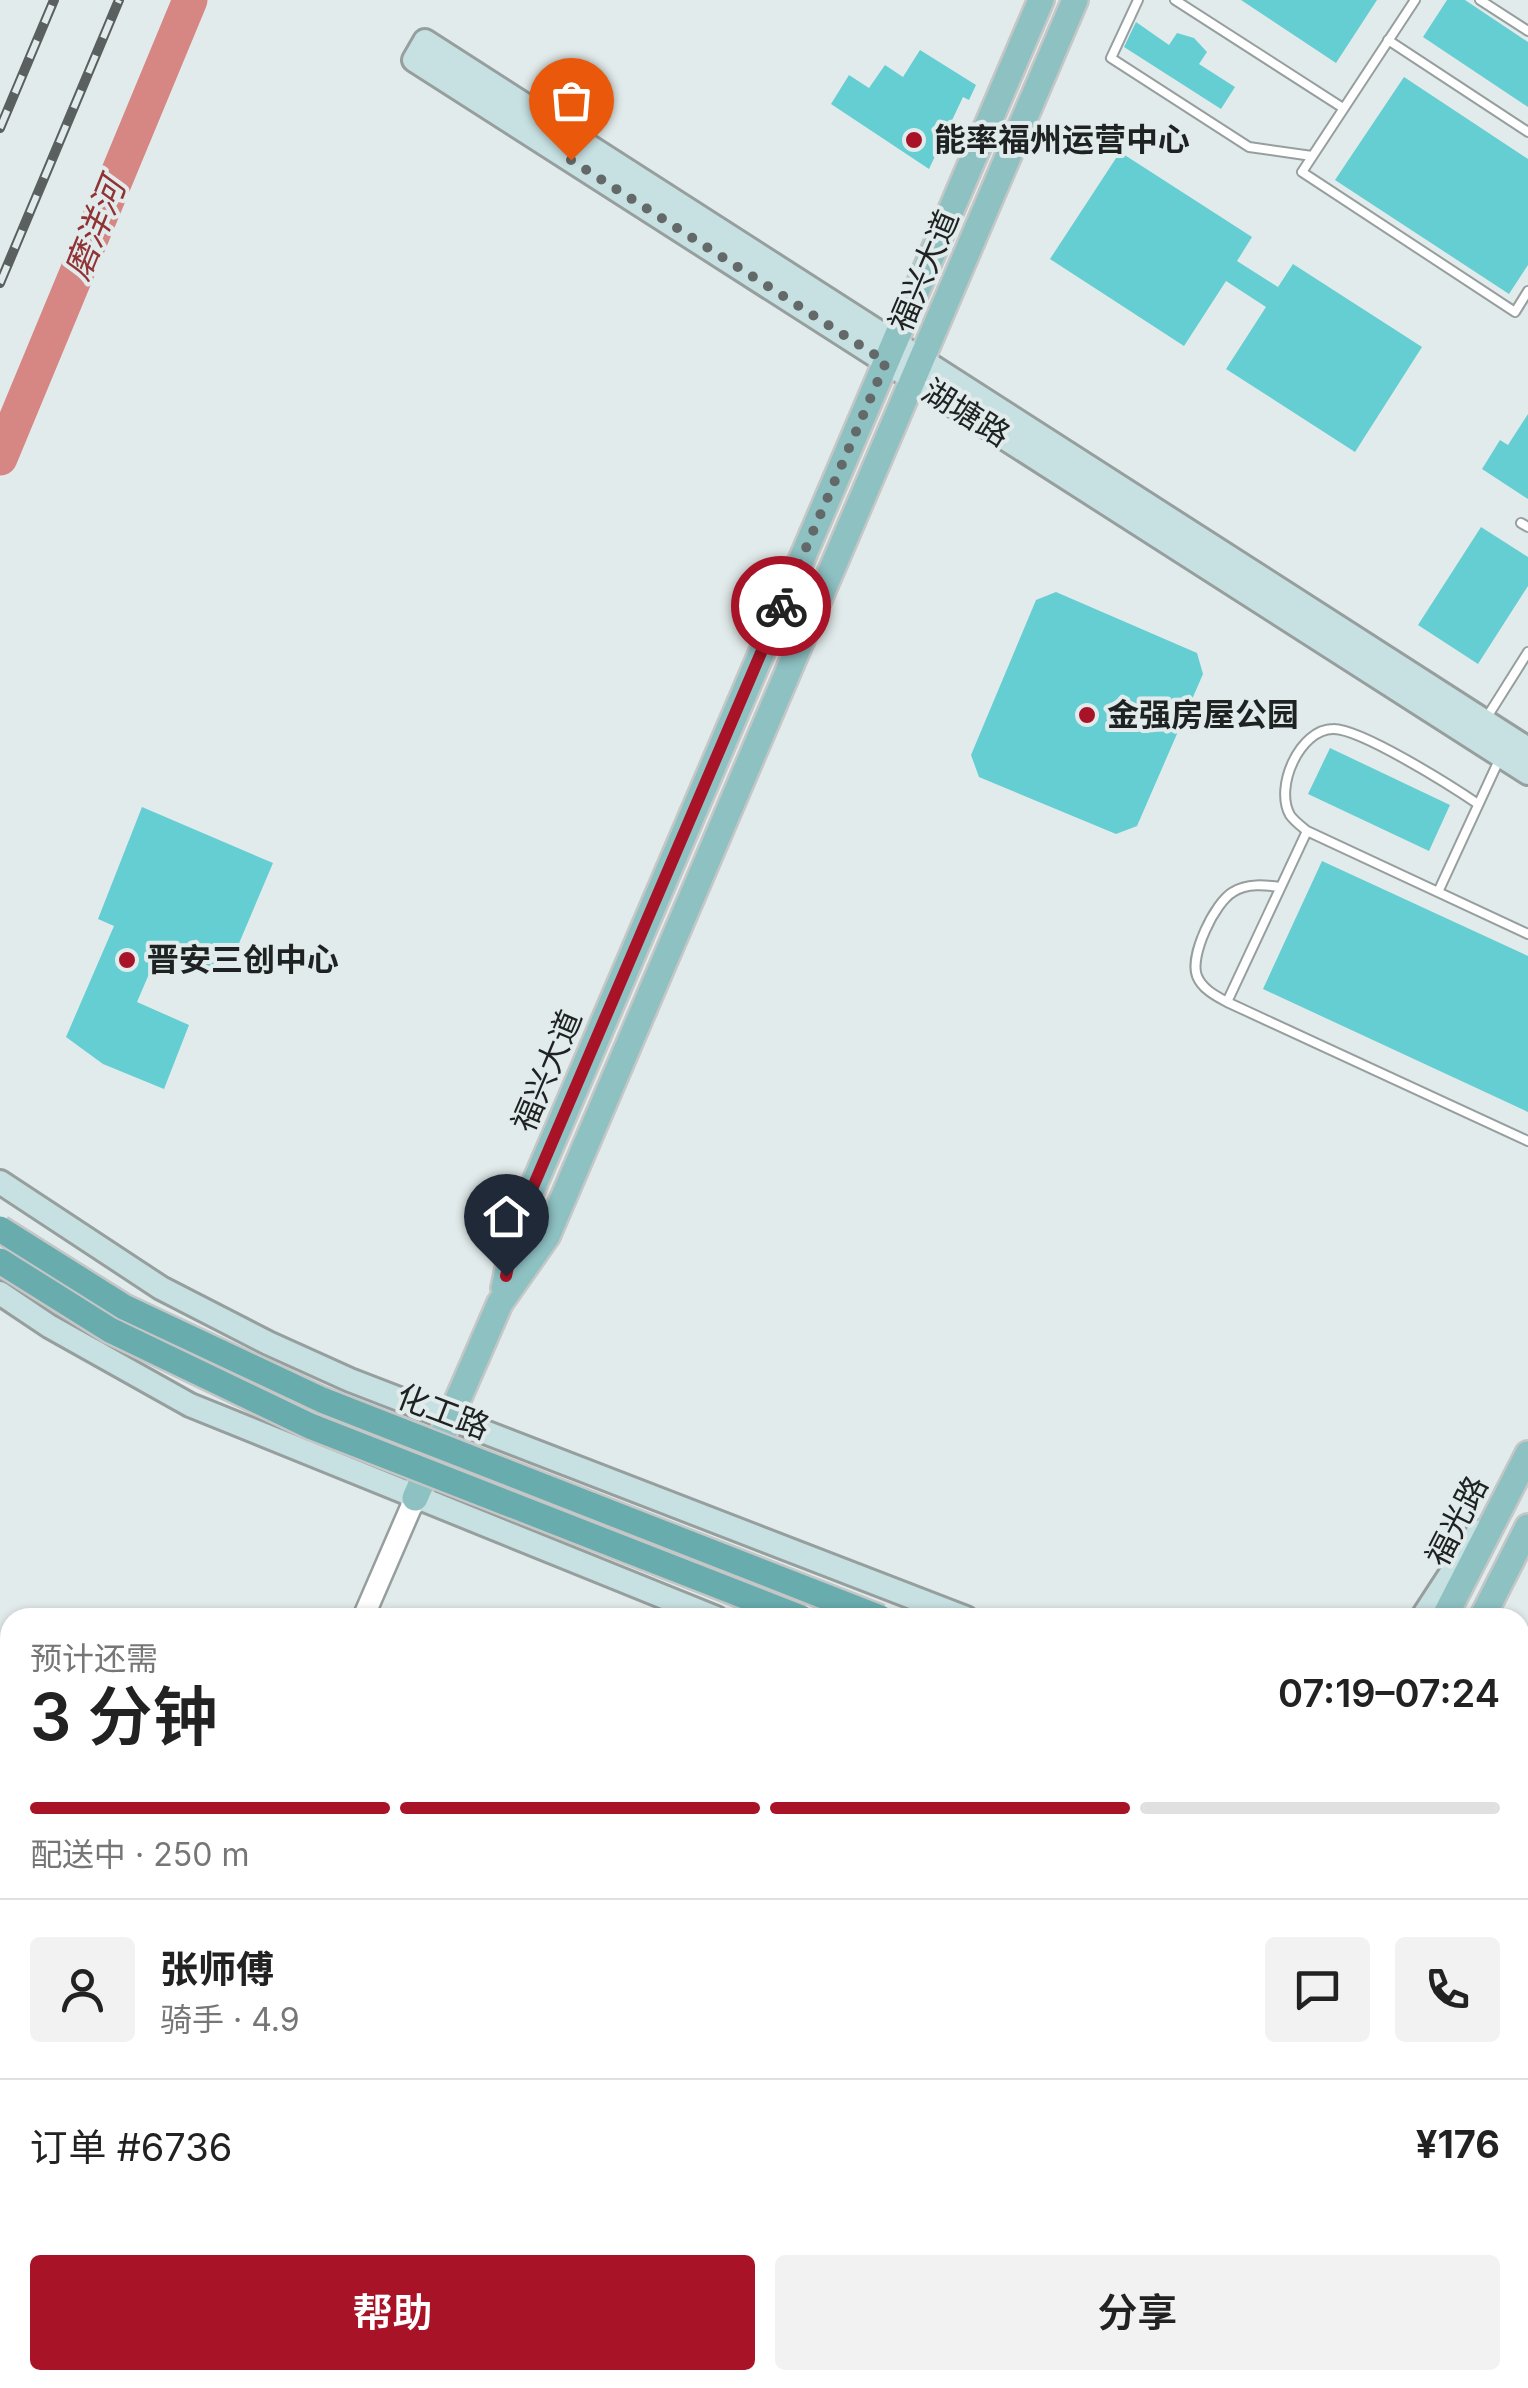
<!DOCTYPE html>
<html lang="zh">
<meta charset="utf-8">
<style>
body{margin:0;font-family:Inter,"Noto Sans SC",sans-serif;background:#f2f2f2;color:#222;height:100vh;display:flex;flex-direction:column;font-size:38px;white-space:nowrap}
*{box-sizing:border-box;margin:0}
p{font-size:32px;color:#767676}
.icon{flex:none;width:55px;height:55px;fill:none;stroke:currentColor;stroke-width:2;stroke-linecap:round;stroke-linejoin:round}
.map{position:relative;flex:1;overflow:hidden}
.panel{position:absolute;left:0px;top:1608px;width:1530px;height:782px;display:flex;flex-direction:column;background:#fff;border-radius:30px 30px 0 0;box-shadow:0 2px 8px #0004}
.panel>*{flex:none}
.pin{position:absolute;display:grid;place-items:center;width:85px;height:85px;color:#fff;margin:-102px -42px;border-radius:50% 50% 50% 0;rotate:-45deg;box-shadow:0 0 10px #0007}
.pin .icon{rotate:45deg}
.courier{position:absolute;display:grid;place-items:center;width:100px;height:100px;margin:-50px;border:8px solid #a91327;border-radius:50%;background:#fff;color:#222;box-shadow:0 2px 12px #0007}
.overview em{font-style:normal;font-weight:600}
.overview div{display:flex;flex-direction:column-reverse}
.overview{display:flex;align-items:center;justify-content:space-between;height:170px;padding:0 30px}
h1{font-size:65px;font-weight:600;line-height:75px}
.bar{display:grid;grid-template-columns:repeat(4,1fr);gap:15px 10px;align-content:center;height:120px;padding:0 30px}
.bar i{height:12px;border-radius:8px;background:#e0e0e0}
.bar .selected{background:#a91327}
.bar p{grid-column:span 4}
.line{display:flex;align-items:center;gap:25px;padding:0 30px;border-top:2px solid #e0e0e0}
.line div{flex:1}
.round{display:grid;place-items:center;flex:none;width:105px;height:105px;border-radius:10px;background:#f2f2f2}
.action{display:flex;gap:20px;margin-top:auto;padding:20px 30px}
.action a{flex:1;height:115px;border-radius:10px;background:#a91327;color:#fff;font-size:40px;font-weight:600;line-height:115px;text-align:center}
.action a+a{background:#f2f2f2;color:#222}
.map>svg:first-child{display:block}
.lines{fill:none;stroke-linecap:round;stroke-linejoin:round}
.river{stroke:#d68683;stroke-width:35}
.building{fill:#64ced2}
.service-casing{stroke:#969e9e;stroke-width:12}
.tertiary-casing{stroke:#969e9e;stroke-width:25}
.secondary-casing{stroke:#969e9e;stroke-width:28}
.primary-casing{stroke:#c5c6c6;stroke-width:30}
.trunk-casing{stroke:#c5c6c6;stroke-width:30}
.service{stroke:#fff;stroke-width:8}
.tertiary{stroke:#fff;stroke-width:20}
.secondary{stroke:#c7e0e1;stroke-width:22}
.primary{stroke:#8ec1c2;stroke-width:25}
.trunk{stroke:#68acae;stroke-width:25}
.rail-casing{stroke:#5a5f5f;stroke-width:10}
.rail{stroke:#e2ebeb;stroke-width:6;stroke-dasharray:19;stroke-linecap:butt}
.trunk-bridge-casing{stroke:#c5c6c6;stroke-width:30;stroke-linecap:butt}
.trunk-bridge{stroke:#68acae;stroke-width:25}
.done{stroke:#636868;stroke-width:10;stroke-dasharray:0 18}
.route{stroke:#a91327;stroke-width:12}
.poi-dot{fill:#a91327;stroke:#e2ebeb;stroke-width:4}
.labels{text-anchor:middle;stroke-width:8;stroke-linejoin:round;paint-order:stroke}
.poi-label{font-size:32px;font-weight:bold;fill:#1f2222;stroke:#e2ebeb;text-anchor:start}
.street-label{font-size:32px;fill:#1f2222;stroke:#e2ebeb}
.water-label{font-size:35px;font-style:italic;fill:#913234;stroke:#e2ebeb}
</style>
<div class="map">
<svg width="1528" height="2388" viewBox="0 0 1528 2388">
<rect width="100%" height="100%" fill="#e2ebeb"/>
<g class="lines">
<path class="river" d="M0,458L190,0"/>
</g>
<path class="building" d="M1241,0H1377L1336,63Z
M1447,0H1465L1528,42V107L1423,37Z
M1136,22L1169,45L1177,33L1194,38L1207,52L1199,64L1235,87L1221,109L1124,47Z
M920,50L976,85L969,100L963,97L929,169L831,104L849,75L869,88L885,65L903,77Z
M1404,77L1528,159V265L1509,294L1335,180Z
M1120,152L1252,237L1237,261L1278,287L1293,264L1422,347L1355,452L1226,369L1266,307L1226,281L1184,346L1050,259Z
M1528,414V499L1482,469L1500,440L1508,445Z
M1481,527L1528,557V586L1478,664L1418,625Z
M1056,592L1197,653L1203,674L1137,826L1116,834L979,777L971,755L1036,600Z
M1330,748L1450,805L1429,851L1308,794Z
M142,807L273,863L226,974L161,946L137,1002L189,1025L164,1089L103,1064L66,1037L114,926L98,919Z
M1322,861L1528,956V1112L1263,989Z"/>
<g class="lines">
<defs>
<path id="service" d="M1138,0L1111,58L1249,147L1312,156
M1175,0L1343,108
M1415,0L1302,172L1515,312L1528,291
M1480,0L1528,31
M1388,40L1528,132
M1521,523L1528,527
M1487,717L1528,652
M1307,831C1301,826 1294,821 1290,815C1274,787 1300,729 1333,729C1360,728 1453,787 1478,804
M1438,892L1499,760
M1528,934L1307,831L1227,1002L1528,1141
M1227,1002C1216,996 1202,989 1197,976C1189,956 1215,902 1233,892C1247,883 1265,885 1280,887"/>
<path id="tertiary" d="M363,1618L415,1498
M1375,2380L1396,2388
M28,2388L31,2380"/>
<path id="secondary" d="M1528,749L425,41L414,60L1528,773
M0,1182L161,1288L268,1343L350,1380L966,1618
M0,1293L49,1326L190,1405L716,1618
M1422,1618L1478,1532
M1520,1805L1528,1809
M1520,1834L1528,1837
M1520,1939L1528,1942
M1092,2388L1095,2380
M1121,2388L1124,2380"/>
<path id="primary" d="M504,1288L518,1222L1041,0
M415,1498L500,1303L547,1236L1075,0
M1444,1618L1528,1454
M1482,1618L1528,1527"/>
<path id="trunk" d="M1520,1867L1528,1870
M1520,1898L1528,1901"/>
</defs>
<use href="#service" class="service-casing"/>
<use href="#tertiary" class="tertiary-casing"/>
<use href="#secondary" class="secondary-casing"/>
<use href="#primary" class="primary-casing"/>
<use href="#trunk" class="trunk-casing"/>
<use href="#service" class="service"/>
<use href="#tertiary" class="tertiary"/>
<use href="#secondary" class="secondary"/>
<use href="#primary" class="primary"/>
<use href="#trunk" class="trunk"/>
<defs>
<path id="rail" d="M0,128L54,0
M0,283L119,0"/>
</defs>
<use href="#rail" class="rail-casing"/>
<use href="#rail" class="rail"/>
<defs>
<path id="trunk-bridge" d="M0,1229L124,1307L322,1400L880,1618
M0,1261L110,1330L310,1426L801,1618"/>
</defs>
<use href="#trunk-bridge" class="trunk-bridge-casing"/>
<use href="#trunk-bridge" class="trunk-bridge"/>
</g>
<g class="lines">
<path class="done" d="M571,160L886,362L781,606"/>
<path class="route" d="M506,1276L518,1222L781,606"/>
</g>
<g class="poi-dot">
<circle cx="914" cy="140" r="10"/>
<circle cx="1087" cy="715" r="10"/>
<circle cx="127" cy="960" r="10"/>
</g>
<g class="labels">
<g class="poi-label">
<text x="934" y="151">能率福州运营中心</text>
<text x="1107" y="726">金强房屋公园</text>
<text x="147" y="971">晋安三创中心</text>
</g>
<g class="street-label">
<text transform="translate(924 271) rotate(-67)" y="11">福兴大道</text>
<text transform="translate(966 413) rotate(32)" y="11">湖塘路</text>
<text transform="translate(547 1071) rotate(-67)" y="11">福兴大道</text>
<text transform="translate(443 1412) rotate(21)" y="11">化工路</text>
<text transform="translate(1457 1521) rotate(-63)" y="11">福光路</text>
</g>
<g class="water-label">
<text transform="translate(95 229) rotate(-68)" y="12">磨洋河</text>
</g>
</g>
</svg>
<div class="pin" style="left:571px;top:160px;background:#ea580c"><svg class="icon" aria-label="bag" viewBox="0 0 24 24"><path d="M5 8h14l-1 12H6zM9 8a3 3 0 0 1 6 0"/></svg></div>
<div class="pin" style="left:506px;top:1276px;background:#1f2937"><svg class="icon" aria-label="home" viewBox="0 0 24 24"><path d="M3 11l9-7 9 7M6 9v11h12V9"/></svg></div>
<div class="courier" style="left:781px;top:606px"><svg class="icon" aria-label="bike" viewBox="0 0 24 24"><circle cx="6" cy="16" r="4"/><circle cx="18" cy="16" r="4"/><path d="M6 16l4-8h5l3 8M10 8l3 8H6M13 5h3"/></svg></div>
<section class="panel">
<div class="overview"><div><h1>3 分钟</h1><p>预计还需</p></div><em>07:19–07:24</em></div>
<div class="bar"><i class="selected"></i><i class="selected"></i><i class="selected"></i><i></i><p>配送中 · 250 m</p></div>
<div class="line" style="height:180px"><a class="round"><svg class="icon" aria-label="person" viewBox="0 0 24 24"><circle cx="12" cy="8" r="4"/><path d="M4 21q1-7 8-7t8 7"/></svg></a><div><b>张师傅</b><p>骑手 · 4.9</p></div><a class="round"><svg class="icon" aria-label="chat" viewBox="0 0 24 24"><path d="M4 5h16v11H9l-5 4z"/></svg></a><a class="round"><svg class="icon" aria-label="phone" viewBox="0 0 24 24"><path d="M5 4h4l2 5-3 2q2 4 5 5l2-3 5 2v4C11 20 4 13 5 4z"/></svg></a></div>
<div class="line" style="height:130px"><div>订单 #6736</div><b>¥176</b></div>
<div class="action"><a>帮助</a><a>分享</a></div>
</section>
</div>
